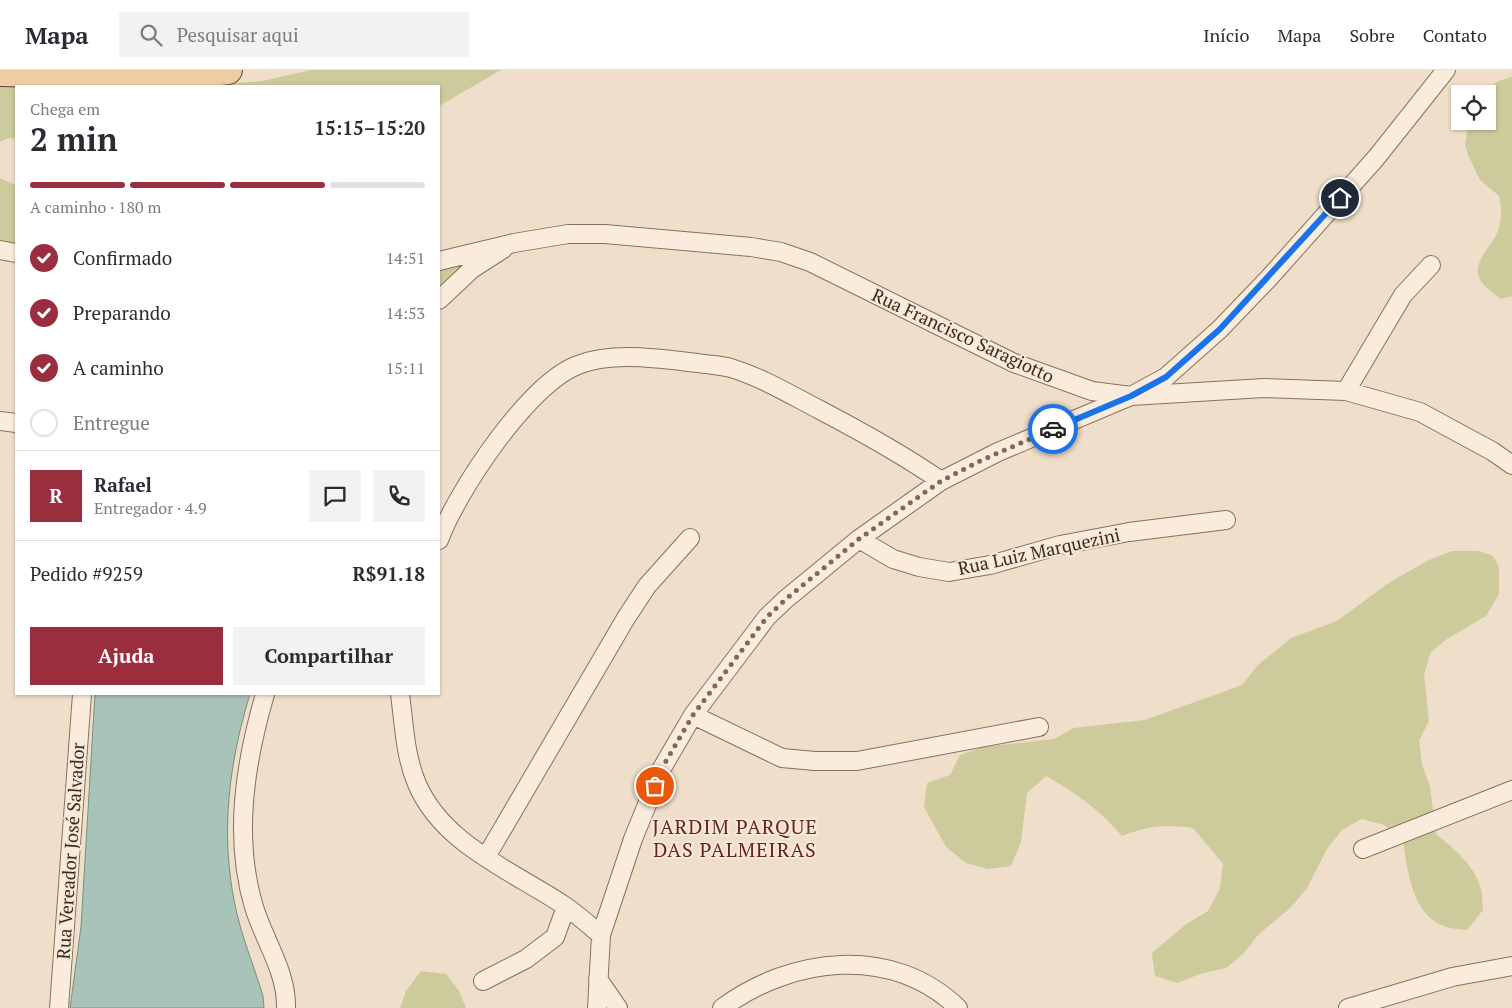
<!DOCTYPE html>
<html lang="pt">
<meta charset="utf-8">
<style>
body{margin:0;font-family:"PT Serif",serif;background:#f2f2f3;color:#2b2b33;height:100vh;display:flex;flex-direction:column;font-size:19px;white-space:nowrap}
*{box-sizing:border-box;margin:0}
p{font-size:16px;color:#7c7c81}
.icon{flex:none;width:28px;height:28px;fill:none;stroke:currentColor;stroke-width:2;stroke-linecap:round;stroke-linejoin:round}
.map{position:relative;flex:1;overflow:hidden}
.drawer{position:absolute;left:15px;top:15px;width:425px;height:610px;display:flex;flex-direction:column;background:#fff;border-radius:0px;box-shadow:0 1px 4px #0004}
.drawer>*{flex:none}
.buttons{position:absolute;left:1451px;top:15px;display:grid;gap:10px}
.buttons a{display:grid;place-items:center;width:45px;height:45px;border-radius:0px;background:#fff;box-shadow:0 1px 4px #0004;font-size:25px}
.pin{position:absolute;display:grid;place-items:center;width:42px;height:42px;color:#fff;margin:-21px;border:2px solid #fff;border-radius:50%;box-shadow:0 1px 5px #0007}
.courier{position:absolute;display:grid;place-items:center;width:50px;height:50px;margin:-25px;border:4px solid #1a73e8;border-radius:50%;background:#fff;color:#222;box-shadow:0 1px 6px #0007}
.overview em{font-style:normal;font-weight:800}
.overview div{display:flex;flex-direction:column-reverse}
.overview{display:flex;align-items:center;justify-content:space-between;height:85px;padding:0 15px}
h1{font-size:32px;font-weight:800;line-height:38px}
.bar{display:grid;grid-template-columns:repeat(4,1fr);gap:8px 5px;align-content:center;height:60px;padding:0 15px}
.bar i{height:6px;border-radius:4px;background:#e1e1e2}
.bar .on{background:#9a2e3f}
.bar p{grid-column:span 4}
.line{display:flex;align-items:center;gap:12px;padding:0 15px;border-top:1px solid #e1e1e2}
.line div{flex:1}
.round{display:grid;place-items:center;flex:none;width:52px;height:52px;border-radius:0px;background:#f2f2f3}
ol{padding:0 15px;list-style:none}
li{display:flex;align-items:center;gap:15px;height:55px}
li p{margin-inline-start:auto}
li .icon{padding:5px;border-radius:50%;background:#9a2e3f;color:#fff;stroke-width:4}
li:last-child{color:#7c7c81}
li i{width:28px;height:28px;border:2px solid #e1e1e2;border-radius:50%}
.action{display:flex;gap:10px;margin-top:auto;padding:10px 15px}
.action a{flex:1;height:58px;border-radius:0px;background:#9a2e3f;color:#fff;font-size:20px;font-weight:800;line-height:58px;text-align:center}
.action a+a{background:#f2f2f3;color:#2b2b33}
header{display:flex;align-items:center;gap:30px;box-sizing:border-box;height:70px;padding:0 25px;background:#fff;border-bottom:1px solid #e1e1e2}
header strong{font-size:24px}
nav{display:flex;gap:28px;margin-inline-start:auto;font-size:18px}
.search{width:350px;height:45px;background:#f2f2f3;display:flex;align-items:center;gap:12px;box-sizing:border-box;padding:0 18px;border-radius:0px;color:#7c7c81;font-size:19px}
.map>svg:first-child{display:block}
.green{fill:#cdcb9c}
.water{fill:#aac3b8;stroke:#709284}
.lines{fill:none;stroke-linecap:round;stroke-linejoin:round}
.minor-casing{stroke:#8b6f5d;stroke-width:20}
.primary-casing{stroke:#593e31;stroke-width:30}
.minor{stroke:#f9ecdc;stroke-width:18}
.primary{stroke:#f0cca2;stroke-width:28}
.done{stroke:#7b695c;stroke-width:5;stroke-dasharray:0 9}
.route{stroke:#1a73e8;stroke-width:6}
.labels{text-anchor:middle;stroke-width:4;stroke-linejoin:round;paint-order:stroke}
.street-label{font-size:18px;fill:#3c2a21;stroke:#f6e9d8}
.quarter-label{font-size:20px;letter-spacing:1px;fill:#682420;stroke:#f6e9d8}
</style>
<header>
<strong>Mapa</strong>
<div class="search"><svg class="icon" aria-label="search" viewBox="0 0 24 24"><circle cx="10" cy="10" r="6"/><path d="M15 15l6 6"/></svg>Pesquisar aqui</div>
<nav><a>Início</a><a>Mapa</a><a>Sobre</a><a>Contato</a></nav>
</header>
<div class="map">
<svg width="1512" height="938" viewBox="0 0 1512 938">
<rect width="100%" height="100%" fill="#efdec9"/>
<path class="green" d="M312,0H501L439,36V16H196L262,11Z
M1512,7V226L1501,229C1493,223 1483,217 1479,207C1473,190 1493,175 1498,161C1502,149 1502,138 1499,126L1480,110L1468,85L1465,74L1469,51H1488V24H1484L1496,12Z
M0,13L184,16H16V69L9,68L0,72Z
M0,108L16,115V173L0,170Z
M471,189L439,220V199Z
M1452,481H1479L1493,486L1499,497V524L1486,546L1447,569L1431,582L1424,604L1429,651L1419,671L1422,694L1430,717L1436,764C1453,778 1473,794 1480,816C1483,823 1482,832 1483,840L1467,860C1460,859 1450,859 1444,856C1412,845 1407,799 1403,771L1384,755L1362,749L1342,760L1327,779L1307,818L1291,837L1258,865L1243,884L1226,898L1200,904L1177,913L1155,906L1152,883L1185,855L1208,841L1220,818L1223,794L1193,758C1164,754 1149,756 1122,766C1101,741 1075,722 1046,706L1027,723L1021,772L1011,796L988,799L966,793L946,777L924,737L927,713L950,705L960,685L983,677L1054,669L1074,658L1145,650L1242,615L1258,595L1291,568L1337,551L1390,512L1429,490Z
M421,901L446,904L459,921L466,938H400L406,921Z"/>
<path class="water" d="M95,624H250C229,693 220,763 235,835C241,865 254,896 263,926L264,938H70L81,857Z"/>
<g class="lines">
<defs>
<path id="minor" d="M0,180L16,183
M439,191L514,173L568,164H605L751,177L781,182L810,192L1014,293L1092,321L1131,326L1264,318L1346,321L1420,342L1492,381L1512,395
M439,230L472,199L503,179
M1346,321L1403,225L1431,195
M0,351L16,353
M859,469L893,489L919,497L949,502L990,495L1060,475L1129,462L1226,450
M439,470C457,421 529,313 578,295C613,281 661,289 698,293C709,295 721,295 731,298C763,308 791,325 820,340C862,362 902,384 941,411
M265,624C245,693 233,767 254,837C264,870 287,902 286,938
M400,624C404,654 405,686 417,714C443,775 513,801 565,836C578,845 589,855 601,865
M693,645L782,688L815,691H857L1039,657
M1363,779L1512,720
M486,787L626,548L647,516L690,468
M598,909L618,938
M483,911L526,889L555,867L566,837
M59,938L82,624
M597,938L601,865L633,769L662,698L693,645L767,547L786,529L859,469L941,411L998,382L1131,326L1166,307L1220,259L1269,208L1376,88L1446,0
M722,938C791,887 892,874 958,938
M1348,938L1452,907L1512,896"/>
<path id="primary" d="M0,2C76,3 153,10 228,0"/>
</defs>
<use href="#minor" class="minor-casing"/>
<use href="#primary" class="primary-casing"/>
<use href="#minor" class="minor"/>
<use href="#primary" class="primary"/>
</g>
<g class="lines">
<path class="done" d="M655,716L662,698L693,645L767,547L786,529L859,469L941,411L982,390L1053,359"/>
<path class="route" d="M1053,359L1131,326L1166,307L1220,259L1340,128"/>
</g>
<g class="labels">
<g class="street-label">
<text transform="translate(963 266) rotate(25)" y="6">Rua Francisco Saragiotto</text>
<text transform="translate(1039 482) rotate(-12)" y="6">Rua Luiz Marquezini</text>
<text transform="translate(71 781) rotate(-86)" y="6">Rua Vereador José Salvador</text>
</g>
<g class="quarter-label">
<text x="735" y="764">JARDIM PARQUE<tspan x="735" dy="23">DAS PALMEIRAS</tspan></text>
</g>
</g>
</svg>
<div class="buttons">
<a><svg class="icon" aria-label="locate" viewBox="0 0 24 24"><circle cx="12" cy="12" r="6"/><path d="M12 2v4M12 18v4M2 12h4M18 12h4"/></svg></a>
</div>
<div class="pin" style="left:655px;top:716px;background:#ea580c"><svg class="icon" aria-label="bag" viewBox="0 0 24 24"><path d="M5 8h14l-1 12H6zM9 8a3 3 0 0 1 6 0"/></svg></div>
<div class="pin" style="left:1340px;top:128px;background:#1f2937"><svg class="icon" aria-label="home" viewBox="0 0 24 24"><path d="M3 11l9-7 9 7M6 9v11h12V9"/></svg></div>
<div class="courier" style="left:1053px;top:359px"><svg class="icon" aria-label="car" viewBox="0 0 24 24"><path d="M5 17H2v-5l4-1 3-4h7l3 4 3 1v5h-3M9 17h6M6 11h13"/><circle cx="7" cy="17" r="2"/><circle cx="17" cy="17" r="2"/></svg></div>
<section class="drawer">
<div class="overview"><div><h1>2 min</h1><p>Chega em</p></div><em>15:15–15:20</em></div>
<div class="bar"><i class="on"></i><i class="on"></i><i class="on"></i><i></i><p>A caminho · 180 m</p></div>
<ol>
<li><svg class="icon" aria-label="check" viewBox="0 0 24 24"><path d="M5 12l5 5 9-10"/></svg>Confirmado<p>14:51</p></li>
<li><svg class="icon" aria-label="check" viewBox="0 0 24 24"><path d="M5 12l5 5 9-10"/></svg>Preparando<p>14:53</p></li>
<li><svg class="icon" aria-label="check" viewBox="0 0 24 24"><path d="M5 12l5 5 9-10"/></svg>A caminho<p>15:11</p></li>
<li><i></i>Entregue</li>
</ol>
<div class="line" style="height:90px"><b class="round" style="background:#9a2e3f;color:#fff">R</b><div><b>Rafael</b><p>Entregador · 4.9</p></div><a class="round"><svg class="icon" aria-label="chat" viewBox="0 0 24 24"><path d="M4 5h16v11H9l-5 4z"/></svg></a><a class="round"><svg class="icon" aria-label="phone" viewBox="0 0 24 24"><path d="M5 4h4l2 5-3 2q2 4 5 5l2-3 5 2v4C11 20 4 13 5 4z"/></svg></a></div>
<div class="line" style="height:65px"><div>Pedido #9259</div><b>R$91.18</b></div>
<div class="action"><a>Ajuda</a><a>Compartilhar</a></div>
</section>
</div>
